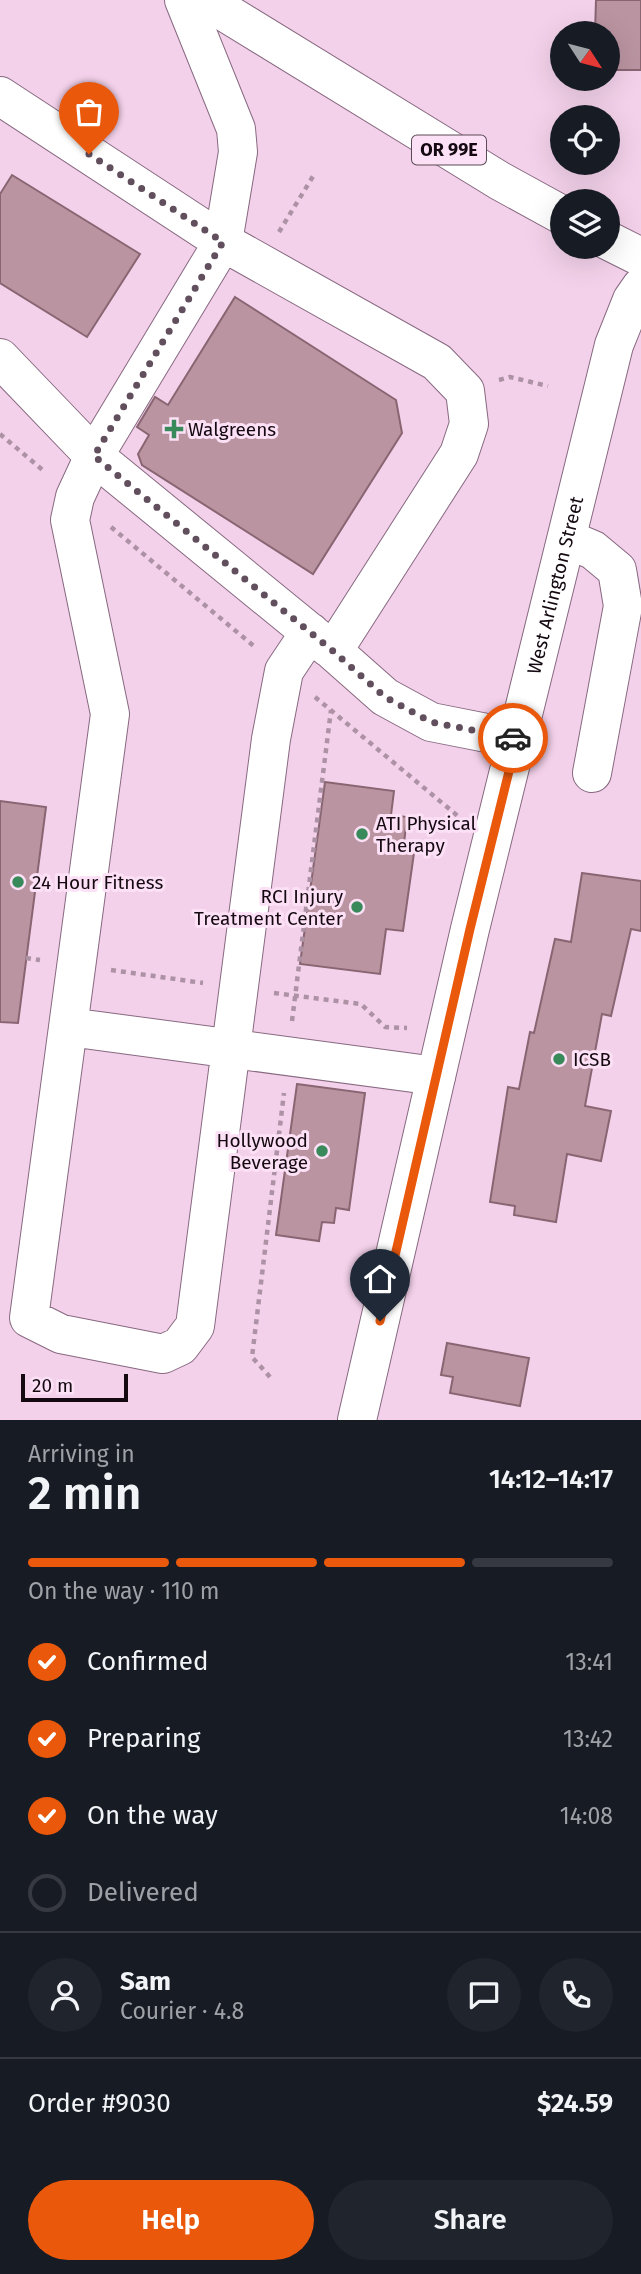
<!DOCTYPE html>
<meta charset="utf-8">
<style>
body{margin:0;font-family:"Fira Sans",sans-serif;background:#20242c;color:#f1f3f6;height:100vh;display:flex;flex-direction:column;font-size:26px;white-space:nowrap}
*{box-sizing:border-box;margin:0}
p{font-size:23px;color:#9ea1a6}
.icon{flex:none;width:38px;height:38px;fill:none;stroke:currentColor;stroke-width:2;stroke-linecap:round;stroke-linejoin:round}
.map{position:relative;height:1420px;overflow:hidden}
.details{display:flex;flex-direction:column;background:#171b24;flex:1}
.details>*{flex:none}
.needle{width:46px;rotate:126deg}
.tools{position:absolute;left:550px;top:21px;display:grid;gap:14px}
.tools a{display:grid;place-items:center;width:70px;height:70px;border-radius:50%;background:#171b24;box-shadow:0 7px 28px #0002;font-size:35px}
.scale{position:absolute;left:21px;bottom:18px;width:107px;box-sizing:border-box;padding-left:7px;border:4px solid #140911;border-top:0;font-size:19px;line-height:24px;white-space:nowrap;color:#140911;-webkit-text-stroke:5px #fce0f5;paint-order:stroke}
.pin{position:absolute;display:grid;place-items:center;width:60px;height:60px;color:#fff;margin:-72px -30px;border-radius:50% 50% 50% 0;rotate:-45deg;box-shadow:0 0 7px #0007}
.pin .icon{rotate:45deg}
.courier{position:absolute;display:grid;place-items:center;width:70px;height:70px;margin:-35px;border:5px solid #ea580c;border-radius:50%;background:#fff;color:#222;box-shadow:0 2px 9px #0007}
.overview em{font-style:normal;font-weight:600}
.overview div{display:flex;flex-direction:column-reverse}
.overview{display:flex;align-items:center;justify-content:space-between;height:119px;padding:0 28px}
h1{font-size:46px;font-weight:600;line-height:52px}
.bar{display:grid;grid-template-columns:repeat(4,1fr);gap:10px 7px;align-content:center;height:84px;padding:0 28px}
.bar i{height:9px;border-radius:5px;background:#363941}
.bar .current{background:#ea580c}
.bar p{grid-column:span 4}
.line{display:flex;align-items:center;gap:18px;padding:0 28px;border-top:2px solid #363941}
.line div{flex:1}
.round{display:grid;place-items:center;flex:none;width:74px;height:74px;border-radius:37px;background:#20242c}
ol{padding:0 28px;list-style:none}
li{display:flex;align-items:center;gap:21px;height:77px}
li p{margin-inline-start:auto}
li .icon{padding:7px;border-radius:50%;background:#ea580c;color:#fff;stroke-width:4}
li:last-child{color:#9ea1a6}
li i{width:38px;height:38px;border:4px solid #363941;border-radius:50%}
.primary-button{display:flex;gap:14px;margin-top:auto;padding:14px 28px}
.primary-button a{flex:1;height:80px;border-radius:42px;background:#ea580c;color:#fff;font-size:28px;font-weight:600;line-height:80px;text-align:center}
.primary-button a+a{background:#20242c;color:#f1f3f6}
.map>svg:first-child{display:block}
.building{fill:#ba94a1;stroke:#896572;stroke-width:2}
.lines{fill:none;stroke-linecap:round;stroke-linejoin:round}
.minor-casing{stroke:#876980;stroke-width:40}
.major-casing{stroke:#876980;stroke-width:40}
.path{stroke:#ad92a6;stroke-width:4.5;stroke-dasharray:5 5;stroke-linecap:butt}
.minor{stroke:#fff;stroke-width:38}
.major{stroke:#fff;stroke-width:38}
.done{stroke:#624f5d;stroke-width:7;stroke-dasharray:0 12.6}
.route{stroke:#ea580c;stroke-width:9}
.poi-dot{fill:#398a5b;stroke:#fce0f5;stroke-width:2.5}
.labels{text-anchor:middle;stroke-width:6;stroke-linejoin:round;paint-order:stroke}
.shield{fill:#fce0f5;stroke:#5a4a55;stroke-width:2}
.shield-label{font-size:18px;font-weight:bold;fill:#140911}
.poi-label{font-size:19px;fill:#140911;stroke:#fce0f5;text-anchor:start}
.street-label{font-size:19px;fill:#140911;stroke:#fce0f5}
</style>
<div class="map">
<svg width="641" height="1420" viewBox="0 0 641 1420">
<rect width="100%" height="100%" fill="#f3d1ea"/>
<path class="building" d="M596,0H641V70H607V33H595Z
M12,175L140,254L87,337L0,283V194Z
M235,297L396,400L402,433L313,574L142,465L138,454L149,435L137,427L155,397L168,405Z
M325,782L394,791L391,815L407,817L403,852L414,853L403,931L386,929L380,974L300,964Z
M0,801L46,807L18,1023L0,1022Z
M582,873L641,881V931L631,929L611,1016L602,1014L585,1106L611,1111L601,1161L567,1154L556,1222L514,1215L515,1206L490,1202L508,1087L519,1089L530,1032L534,1033L555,939L571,942Z
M297,1084L365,1093L349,1210L336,1208L334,1223L322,1222L319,1241L276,1235Z
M447,1343L529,1358L520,1406L450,1393L453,1377L441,1375Z"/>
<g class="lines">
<defs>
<path id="minor" d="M184,0L236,129L238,152L223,242L94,456L75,497L70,520L110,714L29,1318L61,1334L163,1354L180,1346L195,1326L271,739L284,671L310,632
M0,96L223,242L437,362L465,391L469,424L459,454L333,651L385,697L431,722L517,739
M0,358L94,456L329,648
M567,539L593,550L617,570L623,606L592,773
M69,1027L436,1076"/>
<g id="major">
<path d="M205,0L500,181L562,215"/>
<path d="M607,240L641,257"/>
<path id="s1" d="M357,1420L470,929L614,345L632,300L641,287"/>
</g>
</defs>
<use href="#minor" class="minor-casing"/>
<use href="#major" class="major-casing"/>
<path class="path" d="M279,232L315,173
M499,380L510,377L548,386
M0,434L45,472
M111,527L255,647
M315,697L459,817
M26,958L40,960
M111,970L203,983
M274,993L361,1004L385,1027L407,1028
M292,1021L331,710
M270,1377L252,1357L284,1093"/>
<use href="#minor" class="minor"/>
<use href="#major" class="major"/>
</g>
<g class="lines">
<path class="done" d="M89,154L223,242L94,456L333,651L385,697L431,722L513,738"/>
<path class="route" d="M380,1321L470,929L517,739L513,738"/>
</g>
<g class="poi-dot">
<path d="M170.5 418.5h7v7h7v7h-7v7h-7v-7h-7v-7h7z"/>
<circle cx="362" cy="834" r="7"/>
<circle cx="18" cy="882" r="7"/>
<circle cx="357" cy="907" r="7"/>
<circle cx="559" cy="1059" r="7"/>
<circle cx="322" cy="1151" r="7"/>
</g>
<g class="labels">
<rect class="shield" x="412" y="135.5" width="74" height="29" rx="5"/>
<g class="shield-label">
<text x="449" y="156">OR 99E</text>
</g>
<g class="poi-label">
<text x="188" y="436">Walgreens</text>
<text x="376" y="830">ATI Physical<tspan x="376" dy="22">Therapy</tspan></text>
<text x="32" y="889">24 Hour Fitness</text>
<text x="343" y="903" text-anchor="end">RCI Injury<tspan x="343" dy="22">Treatment Center</tspan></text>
<text x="573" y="1066">ICSB</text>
<text x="308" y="1147" text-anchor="end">Hollywood<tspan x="308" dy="22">Beverage</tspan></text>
</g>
<g class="street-label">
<text dy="7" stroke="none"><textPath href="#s1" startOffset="858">West Arlington Street</textPath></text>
</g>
</g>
</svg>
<div class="tools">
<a><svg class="needle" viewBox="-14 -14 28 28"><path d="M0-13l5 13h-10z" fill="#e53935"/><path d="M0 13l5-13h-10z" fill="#9ea1a6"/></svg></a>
<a><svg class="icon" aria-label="locate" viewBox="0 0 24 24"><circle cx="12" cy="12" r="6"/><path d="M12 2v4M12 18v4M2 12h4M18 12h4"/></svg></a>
<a><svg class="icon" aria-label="layers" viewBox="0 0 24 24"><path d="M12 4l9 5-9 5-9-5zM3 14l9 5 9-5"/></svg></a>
</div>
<div class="scale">20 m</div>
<div class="pin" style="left:89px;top:154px;background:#ea580c"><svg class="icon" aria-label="bag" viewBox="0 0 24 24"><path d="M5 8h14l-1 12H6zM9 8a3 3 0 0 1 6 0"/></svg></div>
<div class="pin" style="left:380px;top:1321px;background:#1f2937"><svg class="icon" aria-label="home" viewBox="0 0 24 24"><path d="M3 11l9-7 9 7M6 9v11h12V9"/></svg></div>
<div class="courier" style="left:513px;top:738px"><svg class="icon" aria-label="car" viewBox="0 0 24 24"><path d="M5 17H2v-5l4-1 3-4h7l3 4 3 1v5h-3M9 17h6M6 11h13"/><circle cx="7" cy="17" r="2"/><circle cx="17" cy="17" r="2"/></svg></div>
</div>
<section class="details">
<div class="overview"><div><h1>2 min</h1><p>Arriving in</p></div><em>14:12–14:17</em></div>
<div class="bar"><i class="current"></i><i class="current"></i><i class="current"></i><i></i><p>On the way · 110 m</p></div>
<ol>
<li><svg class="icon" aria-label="check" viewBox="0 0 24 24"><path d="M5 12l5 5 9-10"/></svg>Confirmed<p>13:41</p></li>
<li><svg class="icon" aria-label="check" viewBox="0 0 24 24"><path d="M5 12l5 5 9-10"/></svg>Preparing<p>13:42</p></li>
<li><svg class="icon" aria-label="check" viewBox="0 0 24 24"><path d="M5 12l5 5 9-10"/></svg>On the way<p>14:08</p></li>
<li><i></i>Delivered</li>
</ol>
<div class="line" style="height:126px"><a class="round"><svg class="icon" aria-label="person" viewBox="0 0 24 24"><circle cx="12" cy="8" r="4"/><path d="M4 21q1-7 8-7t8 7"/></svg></a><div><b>Sam</b><p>Courier · 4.8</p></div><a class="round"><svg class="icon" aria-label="chat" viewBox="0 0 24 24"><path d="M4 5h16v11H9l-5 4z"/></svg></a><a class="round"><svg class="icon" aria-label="phone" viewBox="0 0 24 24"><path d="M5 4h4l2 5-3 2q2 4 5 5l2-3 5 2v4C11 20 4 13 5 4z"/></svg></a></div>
<div class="line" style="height:91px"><div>Order #9030</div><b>$24.59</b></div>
<div class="primary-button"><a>Help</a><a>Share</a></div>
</section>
